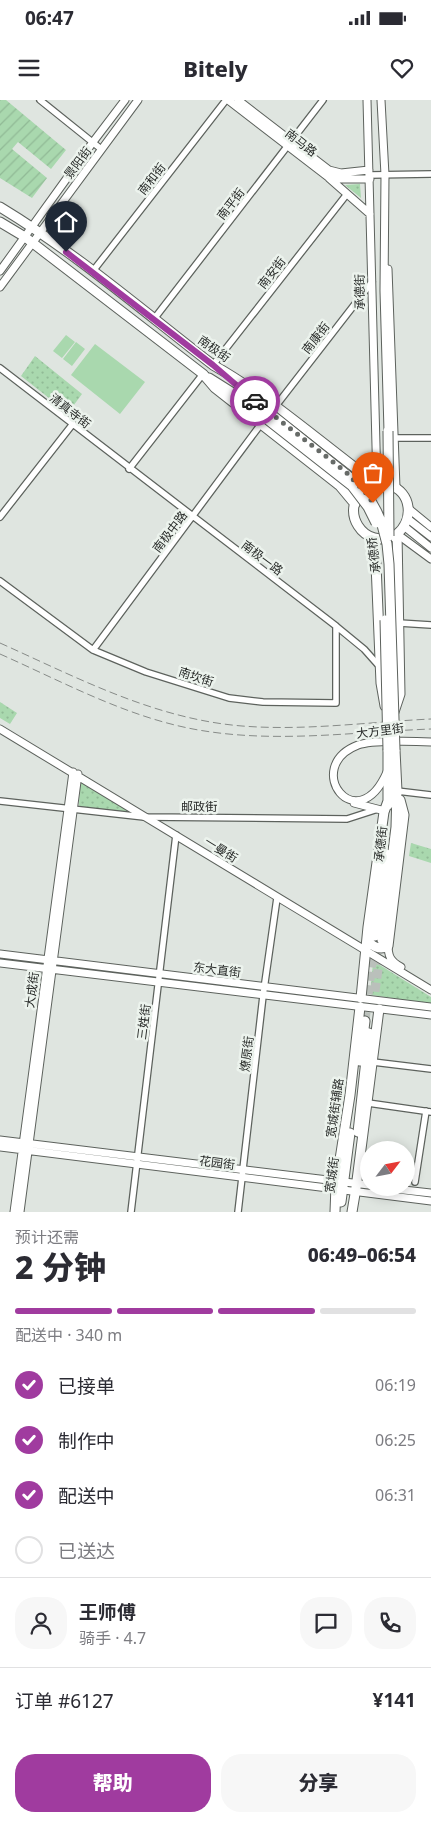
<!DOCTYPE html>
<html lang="zh">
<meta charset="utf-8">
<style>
body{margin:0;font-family:"Noto Sans","Noto Sans SC",sans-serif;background:#f7f7f7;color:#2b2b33;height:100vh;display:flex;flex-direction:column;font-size:19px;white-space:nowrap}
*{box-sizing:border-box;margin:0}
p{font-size:16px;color:#7c7c81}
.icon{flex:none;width:28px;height:28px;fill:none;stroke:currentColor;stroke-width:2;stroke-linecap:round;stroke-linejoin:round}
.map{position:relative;height:1112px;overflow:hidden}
.side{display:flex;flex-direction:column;background:#fff;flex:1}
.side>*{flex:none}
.needle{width:32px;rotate:58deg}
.fabs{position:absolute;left:360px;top:1041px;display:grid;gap:10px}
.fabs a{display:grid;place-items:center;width:55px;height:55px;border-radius:50%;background:#fff;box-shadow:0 2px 12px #0003;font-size:25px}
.pin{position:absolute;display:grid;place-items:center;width:42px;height:42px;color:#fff;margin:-51px -21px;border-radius:50% 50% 50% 0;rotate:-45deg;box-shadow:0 0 5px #0007}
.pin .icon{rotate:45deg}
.courier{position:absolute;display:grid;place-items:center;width:50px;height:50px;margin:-25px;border:4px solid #a03b9f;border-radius:50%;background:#fff;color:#222;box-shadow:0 1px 6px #0007}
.overview em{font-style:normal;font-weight:800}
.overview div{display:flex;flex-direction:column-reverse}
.overview{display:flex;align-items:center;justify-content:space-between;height:85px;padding:0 15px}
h1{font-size:32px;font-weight:800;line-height:38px}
.bar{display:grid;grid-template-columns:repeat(4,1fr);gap:8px 5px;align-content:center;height:60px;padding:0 15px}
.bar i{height:6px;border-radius:4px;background:#e1e1e2}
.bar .active{background:#a03b9f}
.bar p{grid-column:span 4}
.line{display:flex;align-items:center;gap:12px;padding:0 15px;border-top:1px solid #e1e1e2}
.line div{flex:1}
.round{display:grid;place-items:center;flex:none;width:52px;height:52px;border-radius:20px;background:#f7f7f7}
ol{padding:0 15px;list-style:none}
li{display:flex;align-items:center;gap:15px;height:55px}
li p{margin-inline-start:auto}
li .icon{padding:5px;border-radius:50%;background:#a03b9f;color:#fff;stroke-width:4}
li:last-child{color:#7c7c81}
li i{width:28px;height:28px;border:2px solid #e1e1e2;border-radius:50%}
.primary-button{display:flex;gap:10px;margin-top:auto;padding:10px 15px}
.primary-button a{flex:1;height:58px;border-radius:20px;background:#a03b9f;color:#fff;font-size:20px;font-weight:800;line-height:58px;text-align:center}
.primary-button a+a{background:#f7f7f7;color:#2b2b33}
.status{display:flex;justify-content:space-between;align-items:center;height:35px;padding:0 25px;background:#fff;direction:ltr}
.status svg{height:14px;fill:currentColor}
header{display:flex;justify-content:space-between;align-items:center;height:65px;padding:0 15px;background:#fff;font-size:22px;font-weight:800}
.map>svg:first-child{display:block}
.grass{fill:url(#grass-dots)}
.garden{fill:url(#garden-furrows)}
.pitch{fill:#a9d8ae}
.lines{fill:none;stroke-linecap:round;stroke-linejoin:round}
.highway-tunnel{stroke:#bac0bb;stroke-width:9;stroke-dasharray:9 4.5;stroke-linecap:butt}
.minor-casing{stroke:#5d625d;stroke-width:8}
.major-casing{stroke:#5d625d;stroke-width:9}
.highway-casing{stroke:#5d625d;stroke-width:11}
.minor{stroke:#fff;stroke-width:5.5}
.major{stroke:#fff;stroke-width:7}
.highway{stroke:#fff;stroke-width:9}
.rail{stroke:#878b88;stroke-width:1;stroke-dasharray:8 4;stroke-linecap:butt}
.highway-bridge-casing{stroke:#5d625d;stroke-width:11;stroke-linecap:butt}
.highway-bridge{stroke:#fff;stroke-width:9}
.done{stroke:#676b68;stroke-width:5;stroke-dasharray:0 9}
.route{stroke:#a03b9f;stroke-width:6}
.labels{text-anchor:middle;stroke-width:5;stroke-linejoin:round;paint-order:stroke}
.street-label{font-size:12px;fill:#272a28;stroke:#ecf3ed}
</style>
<div class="status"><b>06:47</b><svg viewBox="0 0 49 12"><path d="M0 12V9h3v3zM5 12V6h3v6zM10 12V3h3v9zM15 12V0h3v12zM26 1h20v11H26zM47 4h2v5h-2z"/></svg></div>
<header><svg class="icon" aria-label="menu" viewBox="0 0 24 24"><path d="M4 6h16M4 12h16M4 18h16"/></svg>Bitely<svg class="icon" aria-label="heart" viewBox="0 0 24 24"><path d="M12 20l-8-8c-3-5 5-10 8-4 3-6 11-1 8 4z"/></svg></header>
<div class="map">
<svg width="431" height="1112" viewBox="0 0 431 1112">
<defs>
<pattern id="grass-dots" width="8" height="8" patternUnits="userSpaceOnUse" patternTransform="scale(1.25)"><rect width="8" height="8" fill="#a9d8ae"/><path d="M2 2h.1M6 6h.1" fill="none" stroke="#91ba96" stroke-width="1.8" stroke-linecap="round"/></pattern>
<pattern id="garden-furrows" width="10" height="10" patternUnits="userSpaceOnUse" patternTransform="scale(1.25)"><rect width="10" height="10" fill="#a9d8ae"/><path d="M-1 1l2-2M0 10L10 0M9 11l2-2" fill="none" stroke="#91ba96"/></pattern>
</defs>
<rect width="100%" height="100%" fill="#dfe5e0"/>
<path class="grass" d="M360,84L361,98L345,85Z
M35,256L82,294L68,313L21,276Z
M0,602L17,613L10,624L0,618Z
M83,682L131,709L130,712L81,708L79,705L80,683Z
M411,743L431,749V763L409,756Z
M375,862L431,897V904L372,895L370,893L373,863Z"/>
<path class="garden" d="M0,0H6L66,50L51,69L18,42L12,49L47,78L32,98L0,78Z"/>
<path class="pitch" d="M66,235L75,242L62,258L53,251Z
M76,242L85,249L72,266L63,259Z
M95,244L145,282L120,314L71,275Z"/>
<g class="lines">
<path class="highway-tunnel" d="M373,905L382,841
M365,921L375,836"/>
<defs>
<path id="minor" d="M40,0L101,49
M370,75L431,74
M93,171L226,0
M154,219L323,0
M213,265L347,94
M0,268L336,526L364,549L380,567
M275,307L372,182
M394,338H431
M129,369L203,274
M0,417L72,325
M0,481L93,550L146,572L229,598L263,602L336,603V526
M399,523L431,525
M93,550L261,324
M397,691L431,695
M0,701L144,717L347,719L378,709
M373,962L431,969
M368,1003L431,1012
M415,1082L426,1011
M131,1112L176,735
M238,1112L263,896L277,798"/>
<path id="major" d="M228,0L328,77L341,79H370
M238,0L329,70L341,73L369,70
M367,0L377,384
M381,0L385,75L384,191L388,331
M329,78L370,114
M388,169L396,388
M0,171L93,42L125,0
M0,187L138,0
M409,409L431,427
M408,419L431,437
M405,427L431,448
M397,434L431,459
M0,629L431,890
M387,672C357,741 301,667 358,645C372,640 414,641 431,642
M354,703L385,711
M388,844C388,856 390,861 401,867
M0,854L431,907
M0,863L431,915
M0,1040L369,1085
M0,1047L431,1101
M386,1088L431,1093
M14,1112L73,672
M20,1112L78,674"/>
<path id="highway" d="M0,107C76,153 143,211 213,265C266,295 313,336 362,373L374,385
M0,122L25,137L203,274L215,288L340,386L355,404
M209,278L236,295
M370,437L376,464L381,583L385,606
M394,612L400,594L397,434C414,420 412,392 389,385C382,383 373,384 367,388C336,407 364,454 397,434
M388,650V705
M375,836L385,753
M367,838C370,846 380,851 388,846L404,715L400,700
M382,840L396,727L397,691L395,650
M361,898L368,827L384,712L388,701
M360,961L365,921
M358,1032L369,933
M341,1102L350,1033
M335,1112L336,1085L350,995L360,907
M352,1112L356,1088L379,909"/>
</defs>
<use href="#minor" class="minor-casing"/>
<use href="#major" class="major-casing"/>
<use href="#highway" class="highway-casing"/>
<use href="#minor" class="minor"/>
<use href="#major" class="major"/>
<use href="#highway" class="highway"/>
<path class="rail" d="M0,543C78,578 155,619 242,626C305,631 368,622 431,619
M0,554C63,582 125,616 193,629C272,644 352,632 431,629"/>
<defs>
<path id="highway-bridge" d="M242,291L357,383L367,394L377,412L381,421L387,444L389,464L395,650
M236,295L352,386L368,407L376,423
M388,331L389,436
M385,520L388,650"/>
</defs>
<use href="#highway-bridge" class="highway-bridge-casing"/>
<use href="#highway-bridge" class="highway-bridge"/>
</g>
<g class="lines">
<path class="done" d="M255,301L346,372L367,394L373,403"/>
<path class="route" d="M66,152L213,265L255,301"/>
</g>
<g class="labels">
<g class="street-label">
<text transform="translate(301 43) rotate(38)" y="4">南马路</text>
<text transform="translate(78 63) rotate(-53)" y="4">景阳街</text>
<text transform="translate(152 79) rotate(-52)" y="4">南和街</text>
<text transform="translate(231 104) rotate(-52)" y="4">南平街</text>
<text transform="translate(272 173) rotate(-52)" y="4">南安街</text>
<text transform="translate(360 192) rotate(-91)" y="4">承德街</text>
<text transform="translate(316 238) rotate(-52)" y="4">南康街</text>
<text transform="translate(214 249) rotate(35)" y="4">南极街</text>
<text transform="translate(70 311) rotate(38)" y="4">清真寺街</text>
<text transform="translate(170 432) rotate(-53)" y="4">南极中路</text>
<text transform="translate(374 455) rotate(-97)" y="4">承德桥</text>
<text transform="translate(262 458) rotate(37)" y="4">南极一路</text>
<text transform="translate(196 577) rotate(18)" y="4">南坎街</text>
<text transform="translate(380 631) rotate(-7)" y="4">大方里街</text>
<text x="199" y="711">邮政街</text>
<text transform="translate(381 744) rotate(-84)" y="4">承德街</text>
<text transform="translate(221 750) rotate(32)" y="4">一曼街</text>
<text transform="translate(217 870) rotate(7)" y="4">东大直街</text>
<text transform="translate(32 890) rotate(-82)" y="4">大成街</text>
<text transform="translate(144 922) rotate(-83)" y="4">三姓街</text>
<text transform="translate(247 954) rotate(-83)" y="4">燎原街</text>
<text transform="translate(335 1008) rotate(-82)" y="4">宽城街辅路</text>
<text transform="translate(217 1063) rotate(7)" y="4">花园街</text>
<text transform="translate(332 1075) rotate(-82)" y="4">宽城街</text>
</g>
</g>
</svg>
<div class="fabs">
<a><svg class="needle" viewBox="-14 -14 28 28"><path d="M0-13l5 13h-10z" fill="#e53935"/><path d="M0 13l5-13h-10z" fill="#7c7c81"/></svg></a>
</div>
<div class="pin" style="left:373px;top:403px;background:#ea580c"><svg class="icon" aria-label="bag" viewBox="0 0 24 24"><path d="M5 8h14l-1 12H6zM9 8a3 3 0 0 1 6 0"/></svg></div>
<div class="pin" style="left:66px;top:152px;background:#1f2937"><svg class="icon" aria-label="home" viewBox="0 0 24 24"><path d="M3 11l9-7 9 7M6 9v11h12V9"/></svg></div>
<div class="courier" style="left:255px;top:301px"><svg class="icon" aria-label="car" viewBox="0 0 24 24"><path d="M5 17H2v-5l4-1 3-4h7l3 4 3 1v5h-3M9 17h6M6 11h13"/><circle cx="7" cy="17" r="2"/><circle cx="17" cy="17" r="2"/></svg></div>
</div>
<section class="side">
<div class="overview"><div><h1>2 分钟</h1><p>预计还需</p></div><em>06:49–06:54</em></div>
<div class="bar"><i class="active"></i><i class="active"></i><i class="active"></i><i></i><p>配送中 · 340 m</p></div>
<ol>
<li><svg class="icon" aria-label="check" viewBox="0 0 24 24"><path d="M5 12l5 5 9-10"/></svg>已接单<p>06:19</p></li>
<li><svg class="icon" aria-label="check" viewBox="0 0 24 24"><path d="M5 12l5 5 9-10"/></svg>制作中<p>06:25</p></li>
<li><svg class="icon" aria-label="check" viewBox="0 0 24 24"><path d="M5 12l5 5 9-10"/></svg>配送中<p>06:31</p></li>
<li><i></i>已送达</li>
</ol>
<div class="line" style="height:90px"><a class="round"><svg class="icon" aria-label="person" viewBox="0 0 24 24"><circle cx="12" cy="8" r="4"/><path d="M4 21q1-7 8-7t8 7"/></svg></a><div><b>王师傅</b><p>骑手 · 4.7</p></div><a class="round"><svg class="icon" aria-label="chat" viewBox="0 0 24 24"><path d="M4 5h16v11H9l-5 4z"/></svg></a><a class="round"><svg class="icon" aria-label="phone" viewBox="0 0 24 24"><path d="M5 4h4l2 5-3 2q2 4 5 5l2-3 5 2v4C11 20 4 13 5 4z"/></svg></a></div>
<div class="line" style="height:65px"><div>订单 #6127</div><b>¥141</b></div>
<div class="primary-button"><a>帮助</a><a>分享</a></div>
</section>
